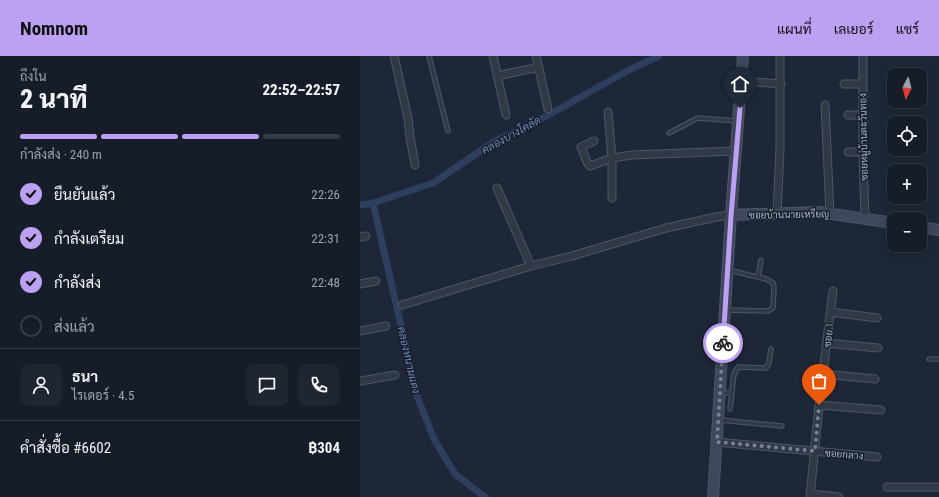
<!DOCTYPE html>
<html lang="th">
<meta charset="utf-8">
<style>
body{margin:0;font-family:"Roboto Condensed",Sarabun,sans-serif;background:#1f2631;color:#f1f3f6;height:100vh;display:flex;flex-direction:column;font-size:15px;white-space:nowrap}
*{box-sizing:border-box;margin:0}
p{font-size:13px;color:#9ea2a8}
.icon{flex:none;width:22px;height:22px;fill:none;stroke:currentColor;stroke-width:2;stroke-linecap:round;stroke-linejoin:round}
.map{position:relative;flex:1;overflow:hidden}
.panel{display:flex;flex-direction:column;background:#161d29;width:360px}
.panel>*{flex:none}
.needle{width:26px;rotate:186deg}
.controls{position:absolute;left:527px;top:12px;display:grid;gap:8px}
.controls a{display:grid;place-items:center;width:40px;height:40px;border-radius:8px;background:#161d29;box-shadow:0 2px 10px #0003,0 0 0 1px #353b46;font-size:20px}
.pin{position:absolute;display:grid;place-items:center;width:34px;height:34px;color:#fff;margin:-41px -17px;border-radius:50% 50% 50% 0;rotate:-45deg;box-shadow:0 0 4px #0007}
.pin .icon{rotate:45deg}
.courier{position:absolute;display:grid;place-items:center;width:40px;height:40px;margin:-20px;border:3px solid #bca0f2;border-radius:50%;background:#fff;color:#222;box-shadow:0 1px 5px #0007}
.overview em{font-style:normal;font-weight:800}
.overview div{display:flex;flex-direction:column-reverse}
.overview{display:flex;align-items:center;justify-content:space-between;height:68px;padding:0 20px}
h1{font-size:26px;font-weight:800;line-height:30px}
.bar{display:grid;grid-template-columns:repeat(4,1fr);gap:6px 4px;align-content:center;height:48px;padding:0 20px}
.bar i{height:5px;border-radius:3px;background:#353b46}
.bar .active{background:#bca0f2}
.bar p{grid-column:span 4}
.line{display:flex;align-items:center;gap:10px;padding:0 20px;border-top:1px solid #353b46}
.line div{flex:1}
.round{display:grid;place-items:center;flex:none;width:42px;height:42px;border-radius:8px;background:#1f2631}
ol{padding:0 20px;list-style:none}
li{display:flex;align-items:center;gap:12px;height:44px}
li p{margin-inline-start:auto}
li .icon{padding:4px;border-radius:50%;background:#bca0f2;color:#111;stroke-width:4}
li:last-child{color:#9ea2a8}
li i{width:22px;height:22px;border:2px solid #353b46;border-radius:50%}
header{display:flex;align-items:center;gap:24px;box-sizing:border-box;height:56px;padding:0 20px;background:#bca0f2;color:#111}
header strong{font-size:19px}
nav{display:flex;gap:22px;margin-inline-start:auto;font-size:14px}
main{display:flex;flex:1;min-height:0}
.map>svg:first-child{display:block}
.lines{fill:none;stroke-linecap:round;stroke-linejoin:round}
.canal{stroke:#2d3e5e;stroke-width:7}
.lane-casing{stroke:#4e5666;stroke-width:5.5}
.street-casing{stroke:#4e5666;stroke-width:9}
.secondary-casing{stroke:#4e5666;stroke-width:12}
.lane{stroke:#313947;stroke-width:3.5}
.street{stroke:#313947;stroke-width:7}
.secondary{stroke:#3e475b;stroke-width:10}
.done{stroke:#798293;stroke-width:4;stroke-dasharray:0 7.2}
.route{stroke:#bca0f2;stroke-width:5}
.labels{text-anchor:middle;stroke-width:3;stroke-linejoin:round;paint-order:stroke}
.street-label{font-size:10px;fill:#aab3c5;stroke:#161e2c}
.water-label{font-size:11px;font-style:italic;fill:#6f87b1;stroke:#161e2c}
</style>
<header>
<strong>Nomnom</strong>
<nav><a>แผนที่</a><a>เลเยอร์</a><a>แชร์</a></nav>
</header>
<main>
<section class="panel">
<div class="overview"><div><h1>2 นาที</h1><p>ถึงใน</p></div><em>22:52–22:57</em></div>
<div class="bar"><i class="active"></i><i class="active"></i><i class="active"></i><i></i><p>กำลังส่ง · 240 m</p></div>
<ol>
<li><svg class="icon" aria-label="check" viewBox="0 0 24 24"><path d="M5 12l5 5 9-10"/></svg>ยืนยันแล้ว<p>22:26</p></li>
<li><svg class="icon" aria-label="check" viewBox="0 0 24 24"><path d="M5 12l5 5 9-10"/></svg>กำลังเตรียม<p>22:31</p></li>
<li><svg class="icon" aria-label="check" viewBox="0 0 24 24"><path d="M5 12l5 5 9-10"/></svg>กำลังส่ง<p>22:48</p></li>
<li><i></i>ส่งแล้ว</li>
</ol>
<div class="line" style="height:72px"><a class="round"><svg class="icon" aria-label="person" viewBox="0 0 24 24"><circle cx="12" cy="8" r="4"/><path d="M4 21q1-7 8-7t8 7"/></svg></a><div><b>ธนา</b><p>ไรเดอร์ · 4.5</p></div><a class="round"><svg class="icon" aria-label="chat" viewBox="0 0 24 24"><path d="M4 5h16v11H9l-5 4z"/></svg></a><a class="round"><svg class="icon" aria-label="phone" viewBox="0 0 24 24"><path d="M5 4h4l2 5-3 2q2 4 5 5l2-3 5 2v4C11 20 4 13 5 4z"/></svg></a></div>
<div class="line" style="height:52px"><div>คำสั่งซื้อ #6602</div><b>฿304</b></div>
</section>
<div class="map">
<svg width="579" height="441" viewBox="0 0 579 441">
<rect width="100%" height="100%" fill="#1d2737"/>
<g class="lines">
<path class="canal" d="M13,147L57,340L74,383L95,418L125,441
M0,149L13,147L73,127L135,85L174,67L269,14L299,0"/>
<defs>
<path id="lane" d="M69,0L88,75
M309,77L338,62L378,65
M398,221L401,204
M366,254L408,255L413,252L414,231L413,227L406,223L368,214
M569,303H579
M361,337H372C373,329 372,315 379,311L406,312L409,307L411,293
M370,353L372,337
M359,364L422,370"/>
<path id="street" d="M34,0L48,62L50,81L55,109
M133,0L146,59
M176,0L188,53
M503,0V96L505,163
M137,20L179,11
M382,25L421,28
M484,28H503
M465,49L470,157
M248,56L252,102V142
M488,59H503
M234,85L221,91L227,106L230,110L252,102L272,99L377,95
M488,96H503
M137,132L171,210
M417,158L420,93V0
M0,181L6,180
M0,228L16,225
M42,249L171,210L212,200L306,172L356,161L371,159
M471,256L517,262
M0,275L26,270
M467,287L518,292
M463,318L515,323
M0,325L35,319
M459,349L521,354
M357,386L517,401
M527,431H579
M451,438L479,441
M450,441L459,349L473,235"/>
<path id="secondary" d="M371,159L458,156L534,167
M560,171L579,174
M353,441L371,159L383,0"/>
</defs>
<use href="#lane" class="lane-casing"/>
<use href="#street" class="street-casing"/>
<use href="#secondary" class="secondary-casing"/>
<use href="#lane" class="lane"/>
<use href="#street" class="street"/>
<use href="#secondary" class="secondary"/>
</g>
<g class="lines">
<path class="done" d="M363,287L357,386L455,395L459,349"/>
<path class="route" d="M363,287L371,160L380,52"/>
</g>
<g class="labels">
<g class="street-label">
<text transform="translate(503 81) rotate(-91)" y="4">ซอยหมู่บ้านตะวันทอง</text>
<text transform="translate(429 158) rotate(-1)" y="4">ซอยบ้านนายเหรียญ</text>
<text transform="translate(468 279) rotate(-84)" y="4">ซอย 1</text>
<text transform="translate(484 398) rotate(5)" y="4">ซอยกลาง</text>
</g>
<g class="water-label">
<text transform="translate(151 79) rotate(-29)" y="4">คลองบางโคลัด</text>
<text transform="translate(49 304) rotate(77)" y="4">คลองหนามแดง</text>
</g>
</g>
</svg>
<div class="controls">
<a><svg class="needle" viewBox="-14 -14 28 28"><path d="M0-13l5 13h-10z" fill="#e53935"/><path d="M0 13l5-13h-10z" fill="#9ea2a8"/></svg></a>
<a><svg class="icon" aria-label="locate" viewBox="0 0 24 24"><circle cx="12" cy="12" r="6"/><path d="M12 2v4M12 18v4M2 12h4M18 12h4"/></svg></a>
<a>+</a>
<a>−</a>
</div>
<div class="pin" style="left:459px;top:349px;background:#ea580c"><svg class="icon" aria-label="bag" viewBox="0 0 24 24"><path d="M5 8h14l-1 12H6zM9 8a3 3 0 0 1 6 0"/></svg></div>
<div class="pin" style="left:380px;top:52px;background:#1f2937"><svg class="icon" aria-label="home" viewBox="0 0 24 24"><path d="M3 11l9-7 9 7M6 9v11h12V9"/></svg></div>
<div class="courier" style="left:363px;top:287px"><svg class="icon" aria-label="bike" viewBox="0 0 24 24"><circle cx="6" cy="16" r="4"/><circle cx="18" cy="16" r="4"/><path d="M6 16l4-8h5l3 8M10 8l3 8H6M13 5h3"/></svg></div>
</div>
</main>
